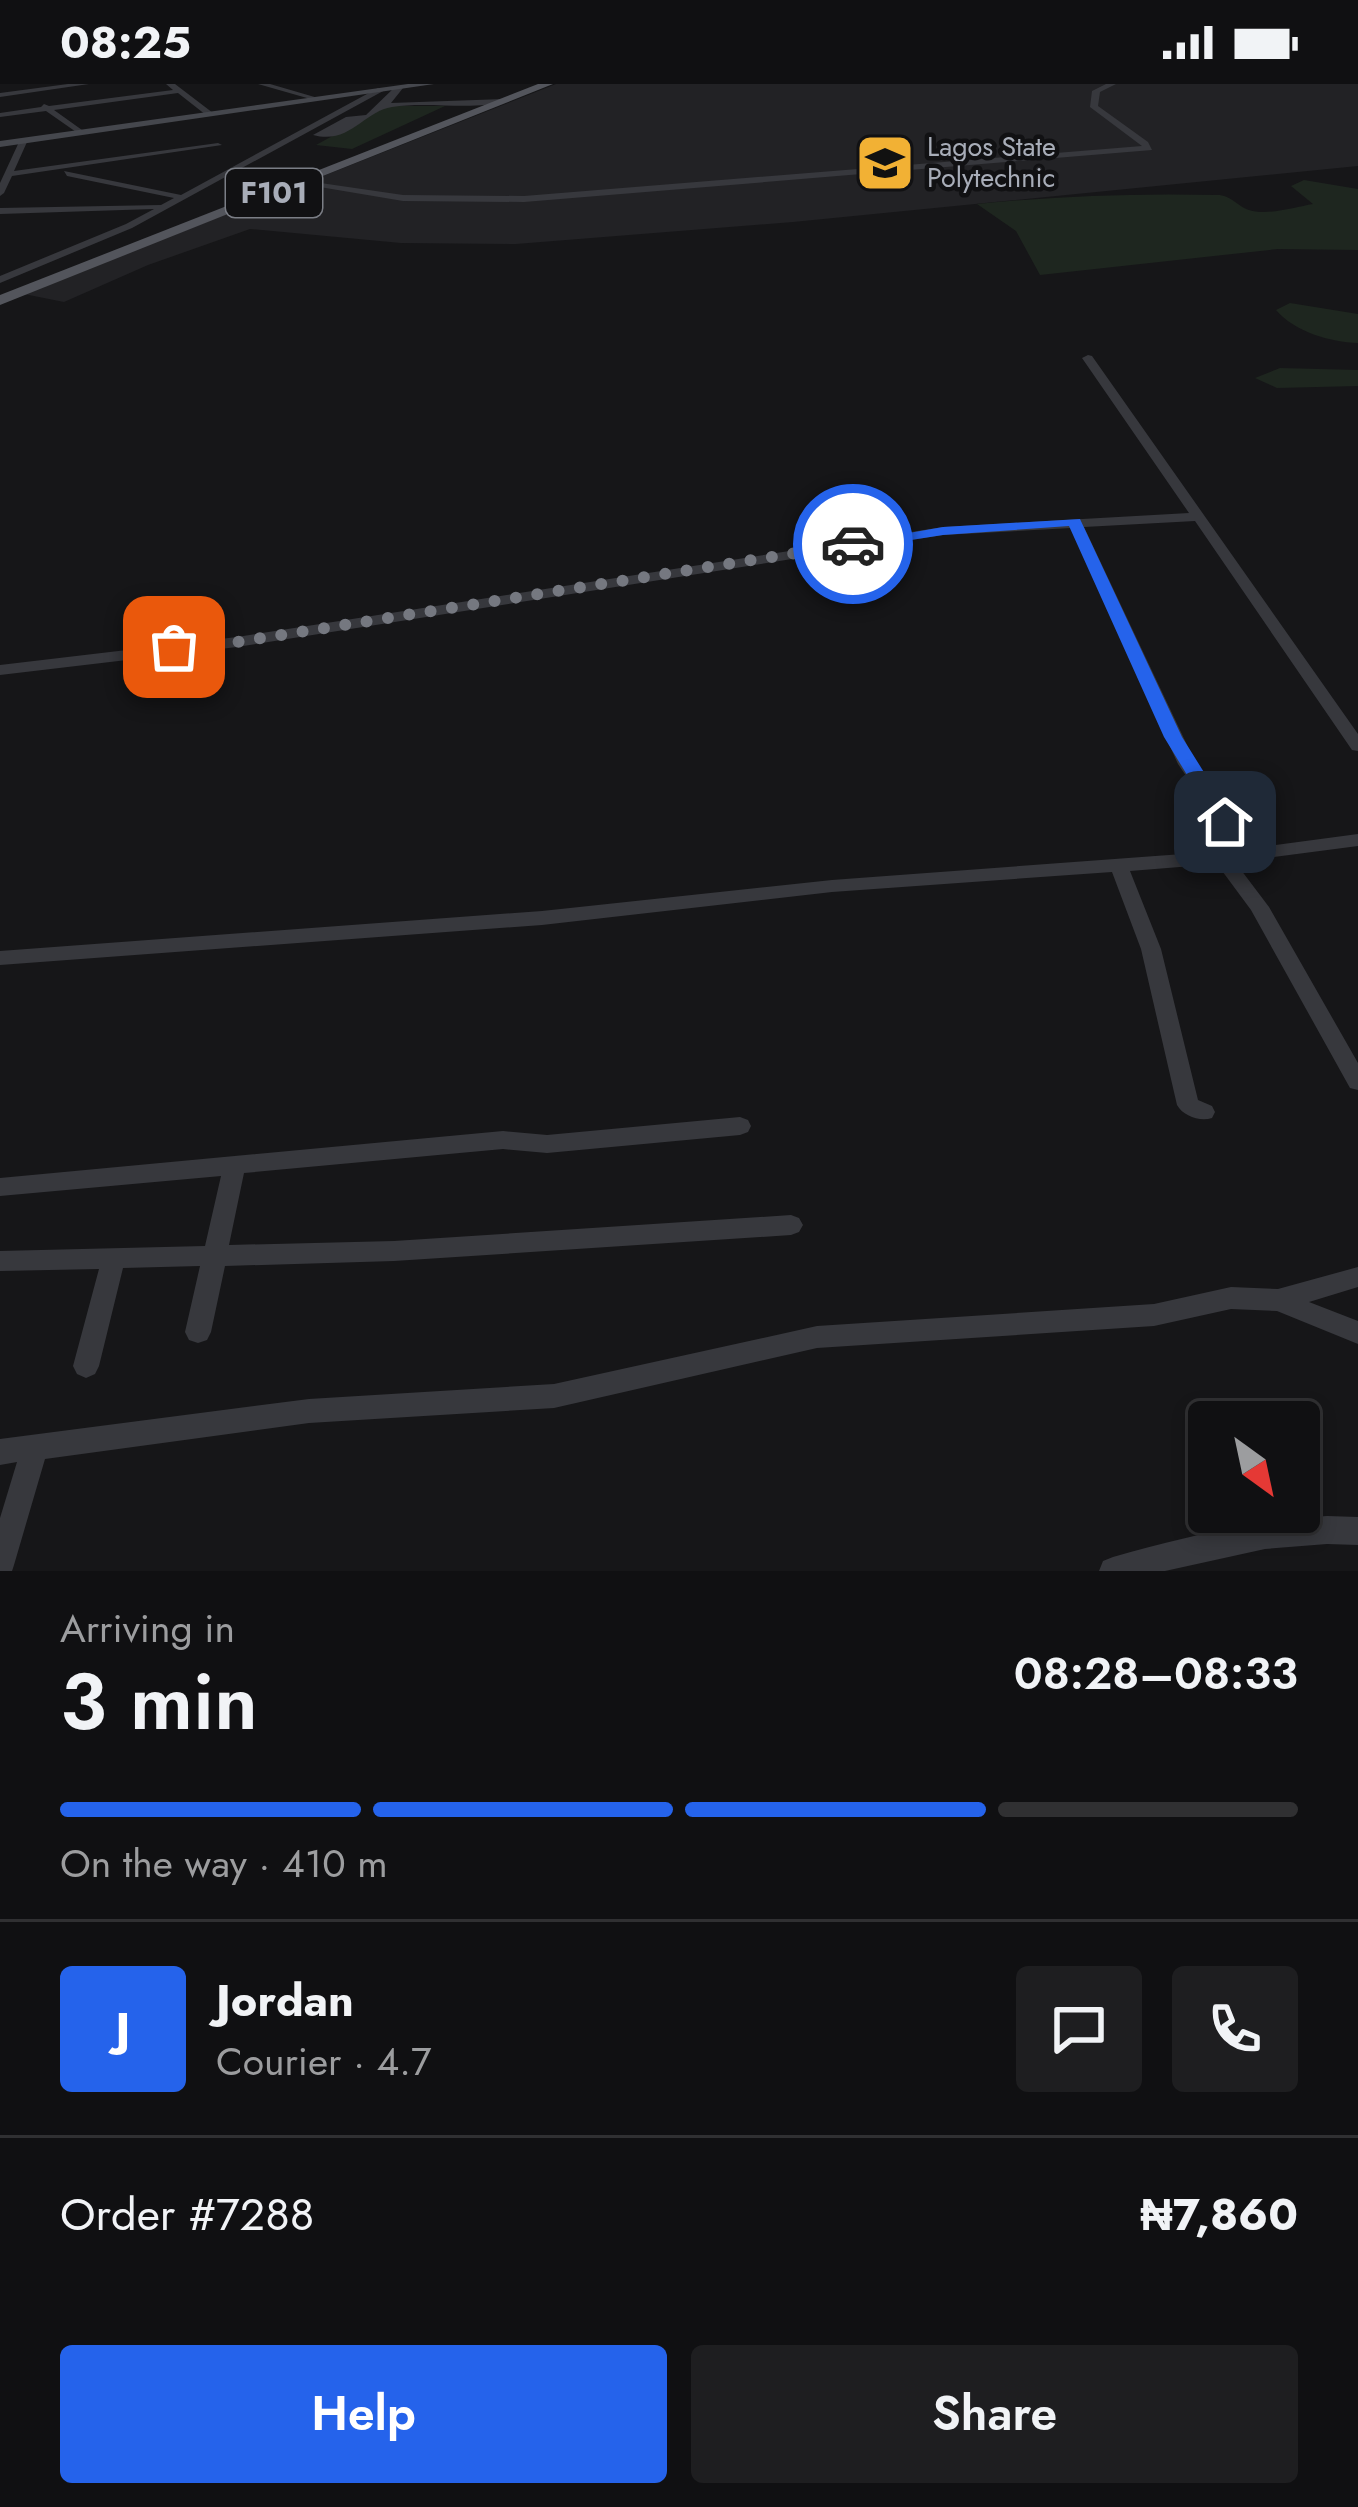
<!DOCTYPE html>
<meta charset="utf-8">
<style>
body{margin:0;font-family:Jost,sans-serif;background:#1e1e20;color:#f1f3f6;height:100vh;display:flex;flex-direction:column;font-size:45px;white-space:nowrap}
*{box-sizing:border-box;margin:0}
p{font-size:39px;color:#9c9d9f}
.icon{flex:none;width:66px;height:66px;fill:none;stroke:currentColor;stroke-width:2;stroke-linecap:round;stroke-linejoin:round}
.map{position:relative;height:1487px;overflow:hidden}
.side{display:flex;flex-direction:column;background:#101012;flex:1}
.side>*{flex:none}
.needle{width:78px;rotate:147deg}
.buttons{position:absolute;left:1188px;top:1317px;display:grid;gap:24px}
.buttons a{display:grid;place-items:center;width:132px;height:132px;border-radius:12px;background:#101012;box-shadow:0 6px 18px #0003,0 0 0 3px #303032;font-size:60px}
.pin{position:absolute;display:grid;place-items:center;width:102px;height:102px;color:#fff;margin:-51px;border-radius:24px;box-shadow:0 6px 18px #0006}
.courier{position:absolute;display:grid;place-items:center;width:120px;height:120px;margin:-60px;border:9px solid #2563eb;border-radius:50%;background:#fff;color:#222;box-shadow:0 3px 15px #0007}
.headline em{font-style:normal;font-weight:600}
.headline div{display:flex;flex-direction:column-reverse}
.headline{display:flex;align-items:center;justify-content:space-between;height:204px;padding:0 60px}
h1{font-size:78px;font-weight:600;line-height:90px}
.bar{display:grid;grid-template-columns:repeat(4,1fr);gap:18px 12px;align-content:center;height:144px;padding:0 60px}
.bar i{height:15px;border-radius:9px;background:#303032}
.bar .active{background:#2563eb}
.bar p{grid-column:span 4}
.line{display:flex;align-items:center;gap:30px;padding:0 60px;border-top:3px solid #303032}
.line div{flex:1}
.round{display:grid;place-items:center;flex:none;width:126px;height:126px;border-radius:12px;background:#1e1e20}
.primary-button{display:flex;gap:24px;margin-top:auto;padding:24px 60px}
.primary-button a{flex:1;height:138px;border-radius:12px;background:#2563eb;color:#fff;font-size:48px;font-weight:600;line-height:138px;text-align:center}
.primary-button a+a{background:#1e1e20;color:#f1f3f6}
.status{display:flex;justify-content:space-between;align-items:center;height:84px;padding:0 60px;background:#101012;direction:ltr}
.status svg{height:33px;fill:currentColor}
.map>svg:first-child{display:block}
.built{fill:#222225}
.green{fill:#1e261f}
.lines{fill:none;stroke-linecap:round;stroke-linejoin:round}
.minor{fill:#37383d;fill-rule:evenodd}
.secondary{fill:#45474d;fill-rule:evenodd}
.primary{fill:#53555c;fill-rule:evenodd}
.route{fill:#2563eb}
.done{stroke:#757880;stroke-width:12;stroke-dasharray:0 21.6}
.labels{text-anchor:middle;stroke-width:9;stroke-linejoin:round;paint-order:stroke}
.far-poi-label{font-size:27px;fill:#a8adb8;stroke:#111113;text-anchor:start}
.shield{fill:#111113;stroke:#7b7e86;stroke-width:3}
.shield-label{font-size:30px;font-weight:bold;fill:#a8adb8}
</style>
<div class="status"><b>08:25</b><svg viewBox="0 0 49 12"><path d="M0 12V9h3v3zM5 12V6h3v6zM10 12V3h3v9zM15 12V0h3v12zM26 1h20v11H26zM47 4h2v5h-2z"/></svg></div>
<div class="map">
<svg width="1358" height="1487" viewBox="0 0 1358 1487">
<rect width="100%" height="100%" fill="#161618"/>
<path class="built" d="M556,0H1358V82L793,138L516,160L401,159L250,145L148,181L64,218L24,210Z"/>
<path class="green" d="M387,22H445L352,65L316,61Z
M1304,96L1358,105V166L1278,165L1040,191L1016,147L977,120C1057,112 1136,109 1217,111C1231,111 1237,122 1249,126C1267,132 1295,123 1313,120L1291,102Z
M1290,219L1358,230V259C1330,258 1295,248 1276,226Z
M1280,284L1358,286V302L1277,304L1255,294Z"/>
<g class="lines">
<path class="minor" d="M68,0H89L0,13V9Z
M166,0H175L213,29L206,31L178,9L54,26L82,46L79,50L46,27L0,33V29L41,23L44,20L49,22L173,6Z
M258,0H270L318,14L314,16Z
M1106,0H1116L1100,8L1098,22L1148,58L1152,66L524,118L403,117L296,99L300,96L403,111L524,112L1142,62L1090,23L1092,7Z
M396,2L403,4L391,19L504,15L508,17C472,27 429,17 392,23C364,27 350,61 313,51L346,33L366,31Z
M378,4L385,6L132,144L0,199V192L126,140L154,125L0,130V124L161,121L174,114L67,92L64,87L181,111Z
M23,56L27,58L14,87L218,59L222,61L12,92L4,109L0,112V99L19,58Z
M1088,271L1092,272L1358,650V667L1352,666L1195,437L1084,443L1196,680L1254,764L1358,750V762L1235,778L1269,823L1358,979V1006L1350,1004L1251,826L1217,780L1130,787L1161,865L1198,1016L1212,1022L1215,1028L1212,1034C1200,1038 1183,1032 1177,1021L1141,865L1112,788L832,808L542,841L0,881V867L542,827L832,796L1237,766L1178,680L1071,444L943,451L237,563L0,591V581L237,553L943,443L1189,429L1082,274Z
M740,1033L748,1036L751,1042L748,1048L740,1051L547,1069L503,1065L244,1089L229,1161L394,1157L791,1131L799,1134L803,1141L799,1148L791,1151L394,1177L225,1182L211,1248L207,1256L198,1259L189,1256L185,1248L200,1182L123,1184L99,1282L95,1290L86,1294L77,1290L73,1282L99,1185L0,1187V1167L205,1162L221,1092L0,1112V1094L503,1047L547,1051Z
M1358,1183V1203L1309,1218L1358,1237V1260L1277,1227L1231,1225L1154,1242L817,1264L554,1324L309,1339L45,1375L14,1481L12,1487H0V1434L17,1378L0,1381V1355L309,1315L554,1300L817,1242L1154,1220L1231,1203L1278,1205Z
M1327,1432L1358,1433V1461L1327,1460L1265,1465L1165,1487H1099L1103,1477L1113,1473C1184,1453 1254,1436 1327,1432Z"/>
<path class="secondary" d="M408,0H434L0,63V57Z"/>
<path class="primary" d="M538,0H553L0,221V211Z"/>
</g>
<path class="route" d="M1080,435L1182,653L1235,738L1232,742H1218L1164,653L1069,442L943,451L853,465L846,460L943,443Z"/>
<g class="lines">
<path class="done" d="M174,563L237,558L853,460"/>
</g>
<defs>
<symbol id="university-square" viewBox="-11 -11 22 22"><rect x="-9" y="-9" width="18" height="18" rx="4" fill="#f2b134" stroke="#111113"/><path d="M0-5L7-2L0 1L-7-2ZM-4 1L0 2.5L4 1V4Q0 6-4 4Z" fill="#111"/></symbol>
</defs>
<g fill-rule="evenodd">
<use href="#university-square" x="852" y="46" width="66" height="66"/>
</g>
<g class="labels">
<g class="far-poi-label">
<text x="927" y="72">Lagos State<tspan x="927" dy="31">Polytechnic</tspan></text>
</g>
<rect class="shield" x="226" y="85" width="96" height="48" rx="9"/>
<g class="shield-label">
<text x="274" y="119">F101</text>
</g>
</g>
</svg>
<div class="buttons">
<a><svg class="needle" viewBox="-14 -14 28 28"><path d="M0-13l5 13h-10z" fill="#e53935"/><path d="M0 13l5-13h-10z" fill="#9c9d9f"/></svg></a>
</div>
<div class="pin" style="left:174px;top:563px;background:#ea580c"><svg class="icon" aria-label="bag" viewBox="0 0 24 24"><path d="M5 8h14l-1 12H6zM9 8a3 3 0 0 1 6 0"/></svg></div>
<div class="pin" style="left:1225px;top:738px;background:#1f2937"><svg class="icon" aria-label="home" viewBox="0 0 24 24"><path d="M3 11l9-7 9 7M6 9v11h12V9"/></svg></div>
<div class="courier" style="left:853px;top:460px"><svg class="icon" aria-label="car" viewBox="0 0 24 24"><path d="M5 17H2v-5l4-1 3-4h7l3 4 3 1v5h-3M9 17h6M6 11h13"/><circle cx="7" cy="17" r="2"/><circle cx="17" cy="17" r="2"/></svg></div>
</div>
<section class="side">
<div class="headline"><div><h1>3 min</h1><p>Arriving in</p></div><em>08:28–08:33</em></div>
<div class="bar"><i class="active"></i><i class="active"></i><i class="active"></i><i></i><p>On the way · 410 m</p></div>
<div class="line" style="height:216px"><b class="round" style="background:#2563eb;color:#fff">J</b><div><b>Jordan</b><p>Courier · 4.7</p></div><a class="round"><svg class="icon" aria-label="chat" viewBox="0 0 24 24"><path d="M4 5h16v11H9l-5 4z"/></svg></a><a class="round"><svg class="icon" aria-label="phone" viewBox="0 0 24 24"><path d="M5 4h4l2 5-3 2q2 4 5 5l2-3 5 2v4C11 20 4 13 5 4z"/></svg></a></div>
<div class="line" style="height:156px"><div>Order #7288</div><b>₦7,860</b></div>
<div class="primary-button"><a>Help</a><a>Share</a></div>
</section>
